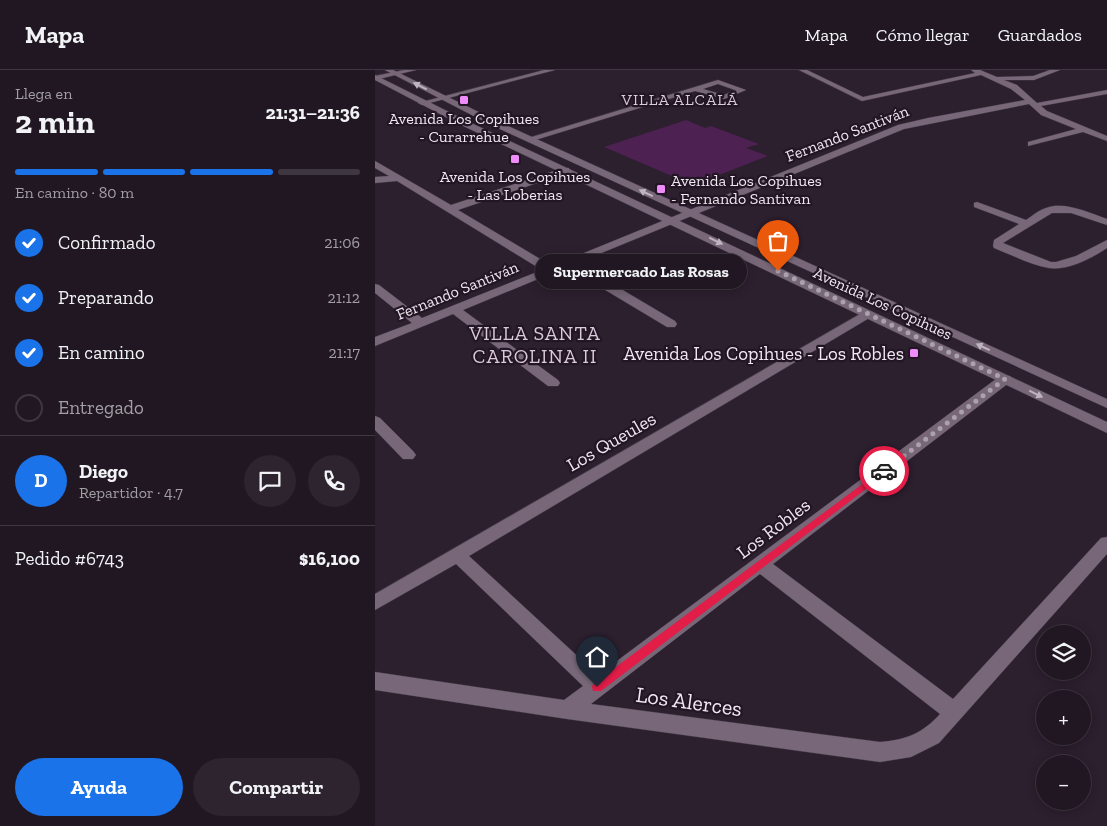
<!DOCTYPE html>
<html lang="es">
<meta charset="utf-8">
<style>
body{margin:0;font-family:"Zilla Slab",serif;background:#2d242f;color:#f1f3f6;height:100vh;display:flex;flex-direction:column;font-size:19px;white-space:nowrap}
*{box-sizing:border-box;margin:0}
p{font-size:16px;color:#a29fa5}
.icon{flex:none;width:28px;height:28px;fill:none;stroke:currentColor;stroke-width:2;stroke-linecap:round;stroke-linejoin:round}
.map{position:relative;flex:1;overflow:hidden}
.sheet{display:flex;flex-direction:column;background:#211722;width:375px}
.sheet>*{flex:none}
.controls{position:absolute;left:661px;top:555px;display:grid;gap:10px}
.controls a{display:grid;place-items:center;width:55px;height:55px;border-radius:50%;background:#211722;box-shadow:0 2px 12px #0003,0 0 0 1px #3e3640;font-size:25px}
.pin{position:absolute;display:grid;place-items:center;width:42px;height:42px;color:#fff;margin:-51px -21px;border-radius:50% 50% 50% 0;rotate:-45deg;box-shadow:0 0 5px #0007}
.pin .icon{rotate:45deg}
.courier{position:absolute;display:grid;place-items:center;width:50px;height:50px;margin:-25px;border:4px solid #e11d48;border-radius:50%;background:#fff;color:#222;box-shadow:0 1px 6px #0007}
.bubble{position:absolute;height:35px;border-radius:18px;background:#211722;box-shadow:0 2px 12px #0003,0 0 0 1px #3e3640;font-size:16px;font-weight:700;line-height:35px;text-align:center}
.head em{font-style:normal;font-weight:700}
.head div{display:flex;flex-direction:column-reverse}
.head{display:flex;align-items:center;justify-content:space-between;height:85px;padding:0 15px}
h1{font-size:32px;font-weight:700;line-height:38px}
.bar{display:grid;grid-template-columns:repeat(4,1fr);gap:8px 5px;align-content:center;height:60px;padding:0 15px}
.bar i{height:6px;border-radius:4px;background:#3e3640}
.bar .on{background:#1a73e8}
.bar p{grid-column:span 4}
.line{display:flex;align-items:center;gap:12px;padding:0 15px;border-top:1px solid #3e3640}
.line div{flex:1}
.round{display:grid;place-items:center;flex:none;width:52px;height:52px;border-radius:26px;background:#2d242f}
ol{padding:0 15px;list-style:none}
li{display:flex;align-items:center;gap:15px;height:55px}
li p{margin-inline-start:auto}
li .icon{padding:5px;border-radius:50%;background:#1a73e8;color:#fff;stroke-width:4}
li:last-child{color:#a29fa5}
li i{width:28px;height:28px;border:2px solid #3e3640;border-radius:50%}
.button{display:flex;gap:10px;margin-top:auto;padding:10px 15px}
.button a{flex:1;height:58px;border-radius:30px;background:#1a73e8;color:#fff;font-size:20px;font-weight:700;line-height:58px;text-align:center}
.button a+a{background:#2d242f;color:#f1f3f6}
header{display:flex;align-items:center;gap:30px;box-sizing:border-box;height:70px;padding:0 25px;background:#211722;border-bottom:1px solid #3e3640}
header strong{font-size:24px}
nav{display:flex;gap:28px;margin-inline-start:auto;font-size:18px}
main{display:flex;flex:1;min-height:0}
.map>svg:first-child{display:block}
.building{fill:#4d2152}
.lines{fill:none;stroke-linecap:round;stroke-linejoin:round}
.minor-casing{stroke:#443a46;stroke-width:1}
.secondary-casing{stroke:#443a46;stroke-width:1}
.minor{fill:#776778;fill-rule:evenodd}
.secondary{fill:#776778;fill-rule:evenodd}
.oneway{fill:#c0b4c1}
.route{fill:#e11d48}
.done{stroke:#aba1ad;stroke-width:5;stroke-dasharray:0 9}
.poi-dot{fill:#ee8cf9;stroke:#231624;stroke-width:2}
.labels{text-anchor:middle;stroke-width:4.5;stroke-linejoin:round;paint-order:stroke}
.far-neighbourhood-label{font-size:16px;letter-spacing:1px;fill:#dbc9dd;stroke:#231624}
.far-poi-label{font-size:16px;fill:#f0e7f1;stroke:#231624}
.far-street-label{font-size:16px;fill:#f0e7f1;stroke:#231624}
.poi-label{font-size:19px;fill:#f0e7f1;stroke:#231624;text-anchor:end}
.street-label{font-size:19px;fill:#f0e7f1;stroke:#231624}
.neighbourhood-label{font-size:20px;letter-spacing:1px;fill:#dbc9dd;stroke:#231624}
.near-street-label{font-size:22px;fill:#f0e7f1;stroke:#231624}
</style>
<header>
<strong>Mapa</strong>
<nav><a>Mapa</a><a>Cómo llegar</a><a>Guardados</a></nav>
</header>
<main>
<section class="sheet">
<div class="head"><div><h1>2 min</h1><p>Llega en</p></div><em>21:31–21:36</em></div>
<div class="bar"><i class="on"></i><i class="on"></i><i class="on"></i><i></i><p>En camino · 80 m</p></div>
<ol>
<li><svg class="icon" aria-label="check" viewBox="0 0 24 24"><path d="M5 12l5 5 9-10"/></svg>Confirmado<p>21:06</p></li>
<li><svg class="icon" aria-label="check" viewBox="0 0 24 24"><path d="M5 12l5 5 9-10"/></svg>Preparando<p>21:12</p></li>
<li><svg class="icon" aria-label="check" viewBox="0 0 24 24"><path d="M5 12l5 5 9-10"/></svg>En camino<p>21:17</p></li>
<li><i></i>Entregado</li>
</ol>
<div class="line" style="height:90px"><b class="round" style="background:#1a73e8;color:#fff">D</b><div><b>Diego</b><p>Repartidor · 4.7</p></div><a class="round"><svg class="icon" aria-label="chat" viewBox="0 0 24 24"><path d="M4 5h16v11H9l-5 4z"/></svg></a><a class="round"><svg class="icon" aria-label="phone" viewBox="0 0 24 24"><path d="M5 4h4l2 5-3 2q2 4 5 5l2-3 5 2v4C11 20 4 13 5 4z"/></svg></a></div>
<div class="line" style="height:65px"><div>Pedido #6743</div><b>$16,100</b></div>
<div class="button"><a>Ayuda</a><a>Compartir</a></div>
</section>
<div class="map">
<svg width="732" height="756" viewBox="0 0 732 756">
<rect width="100%" height="100%" fill="#2c1f2e"/>
<path class="building" d="M311,50L330,58L336,56L384,74L371,78L393,86L318,115L229,77Z"/>
<g class="lines">
<defs>
<path id="minor" d="M29,0H41L0,10V6Z
M169,0H180L47,35L43,33Z
M424,0H432L488,27L600,3L596,0H605L622,7L658,6L675,0H685L659,10H629L642,15L662,33L732,20V24L666,36L672,41L732,66V71L708,62L653,76V72L701,59L666,45L654,34L529,59L202,193L300,251L302,254L300,257H292L192,197L88,240L183,310L185,313L183,316H173L78,244L0,276V267L37,253L0,223V214L4,215L47,248L167,200L22,111L0,113V107L14,106L0,98V91L76,135L188,98H194V102L83,140L177,196L523,55L553,48L650,30L636,19L606,5L487,31Z
M343,10L371,20L349,29L320,21L157,71L150,69ZM343,14L360,20L349,25L328,19Z
M602,132L651,150C657,146 664,140 671,138C690,131 714,143 732,149V155L696,143H677L628,173L676,192H681L701,186L732,170V178C717,188 693,201 674,198C656,195 637,185 619,178L618,176L619,170L644,154L599,137V133Z
M492,240L498,244L496,247L94,486L223,605L625,306H635L637,309L635,312L398,494L578,629L726,468L732,467V484L564,673L536,687L505,692L192,649L0,620V602L189,630L208,616L81,494L0,540V524ZM385,504L565,644C548,663 531,670 505,672L216,634Z
M0,346L5,348L38,381L41,385L38,389H28L0,360Z"/>
<path id="secondary" d="M10,0H18L120,50L732,329V338L114,54Z
M0,5L90,50L732,352V363L84,54L0,10Z"/>
</defs>
<use href="#minor" class="minor-casing"/>
<use href="#secondary" class="secondary-casing"/>
<use href="#minor" class="minor"/>
<use href="#secondary" class="secondary"/>
</g>
<defs><path id="oneway-solid" d="M-6-.8H1V-3.2L6.5 0L1 3.2V.8H-6Z" transform="scale(1.25)"/></defs>
<g class="oneway">
<use href="#oneway-solid" transform="translate(45 16) rotate(-153)"/>
<use href="#oneway-solid" transform="translate(271 123) rotate(-155)"/>
<use href="#oneway-solid" transform="translate(341 171) rotate(26)"/>
<use href="#oneway-solid" transform="translate(608 277) rotate(-155)"/>
<use href="#oneway-solid" transform="translate(661 324) rotate(26)"/>
</g>
<path class="route" d="M509,398L512,399V403L226,621H218L217,617L218,614Z"/>
<g class="lines">
<path class="done" d="M403,201L630,309L509,401"/>
</g>
<g class="poi-dot">
<rect x="84" y="25" width="10" height="10" rx="2.5"/>
<rect x="135" y="84" width="10" height="10" rx="2.5"/>
<rect x="281" y="114" width="10" height="10" rx="2.5"/>
<rect x="534" y="278" width="10" height="10" rx="2.5"/>
</g>
<g class="labels">
<g class="far-neighbourhood-label">
<text x="305" y="35">VILLA ALCALÁ</text>
</g>
<g class="far-poi-label">
<text x="89" y="54">Avenida Los Copihues<tspan x="89" dy="18">- Curarrehue</tspan></text>
<text x="140" y="112">Avenida Los Copihues<tspan x="140" dy="18">- Las Loberias</tspan></text>
<text x="296" y="116" text-anchor="start">Avenida Los Copihues<tspan x="296" dy="18">- Fernando Santivan</tspan></text>
</g>
<g class="far-street-label">
<text transform="translate(472 63) rotate(-21)" y="6">Fernando Santiván</text>
<text transform="translate(82 220) rotate(-22)" y="6">Fernando Santiván</text>
<text transform="translate(508 233) rotate(25)" y="6">Avenida Los Copihues</text>
</g>
<g class="poi-label">
<text x="529" y="290">Avenida Los Copihues - Los Robles</text>
</g>
<g class="street-label">
<text transform="translate(236 371) rotate(-30)" y="7">Los Queules</text>
<text transform="translate(398 458) rotate(-37)" y="7">Los Robles</text>
</g>
<g class="neighbourhood-label">
<text x="160" y="270">VILLA SANTA<tspan x="160" dy="23">CAROLINA II</tspan></text>
</g>
<g class="near-street-label">
<text transform="translate(314 631) rotate(8)" y="8">Los Alerces</text>
</g>
</g>
</svg>
<div class="controls">
<a><svg class="icon" aria-label="layers" viewBox="0 0 24 24"><path d="M12 4l9 5-9 5-9-5zM3 14l9 5 9-5"/></svg></a>
<a>+</a>
<a>−</a>
</div>
<div class="pin" style="left:403px;top:201px;background:#ea580c"><svg class="icon" aria-label="bag" viewBox="0 0 24 24"><path d="M5 8h14l-1 12H6zM9 8a3 3 0 0 1 6 0"/></svg></div>
<div class="pin" style="left:222px;top:617px;background:#1f2937"><svg class="icon" aria-label="home" viewBox="0 0 24 24"><path d="M3 11l9-7 9 7M6 9v11h12V9"/></svg></div>
<div class="courier" style="left:509px;top:401px"><svg class="icon" aria-label="car" viewBox="0 0 24 24"><path d="M5 17H2v-5l4-1 3-4h7l3 4 3 1v5h-3M9 17h6M6 11h13"/><circle cx="7" cy="17" r="2"/><circle cx="17" cy="17" r="2"/></svg></div>
<div class="bubble" style="left:160px;top:184px;width:212px">Supermercado Las Rosas</div>
</div>
</main>
